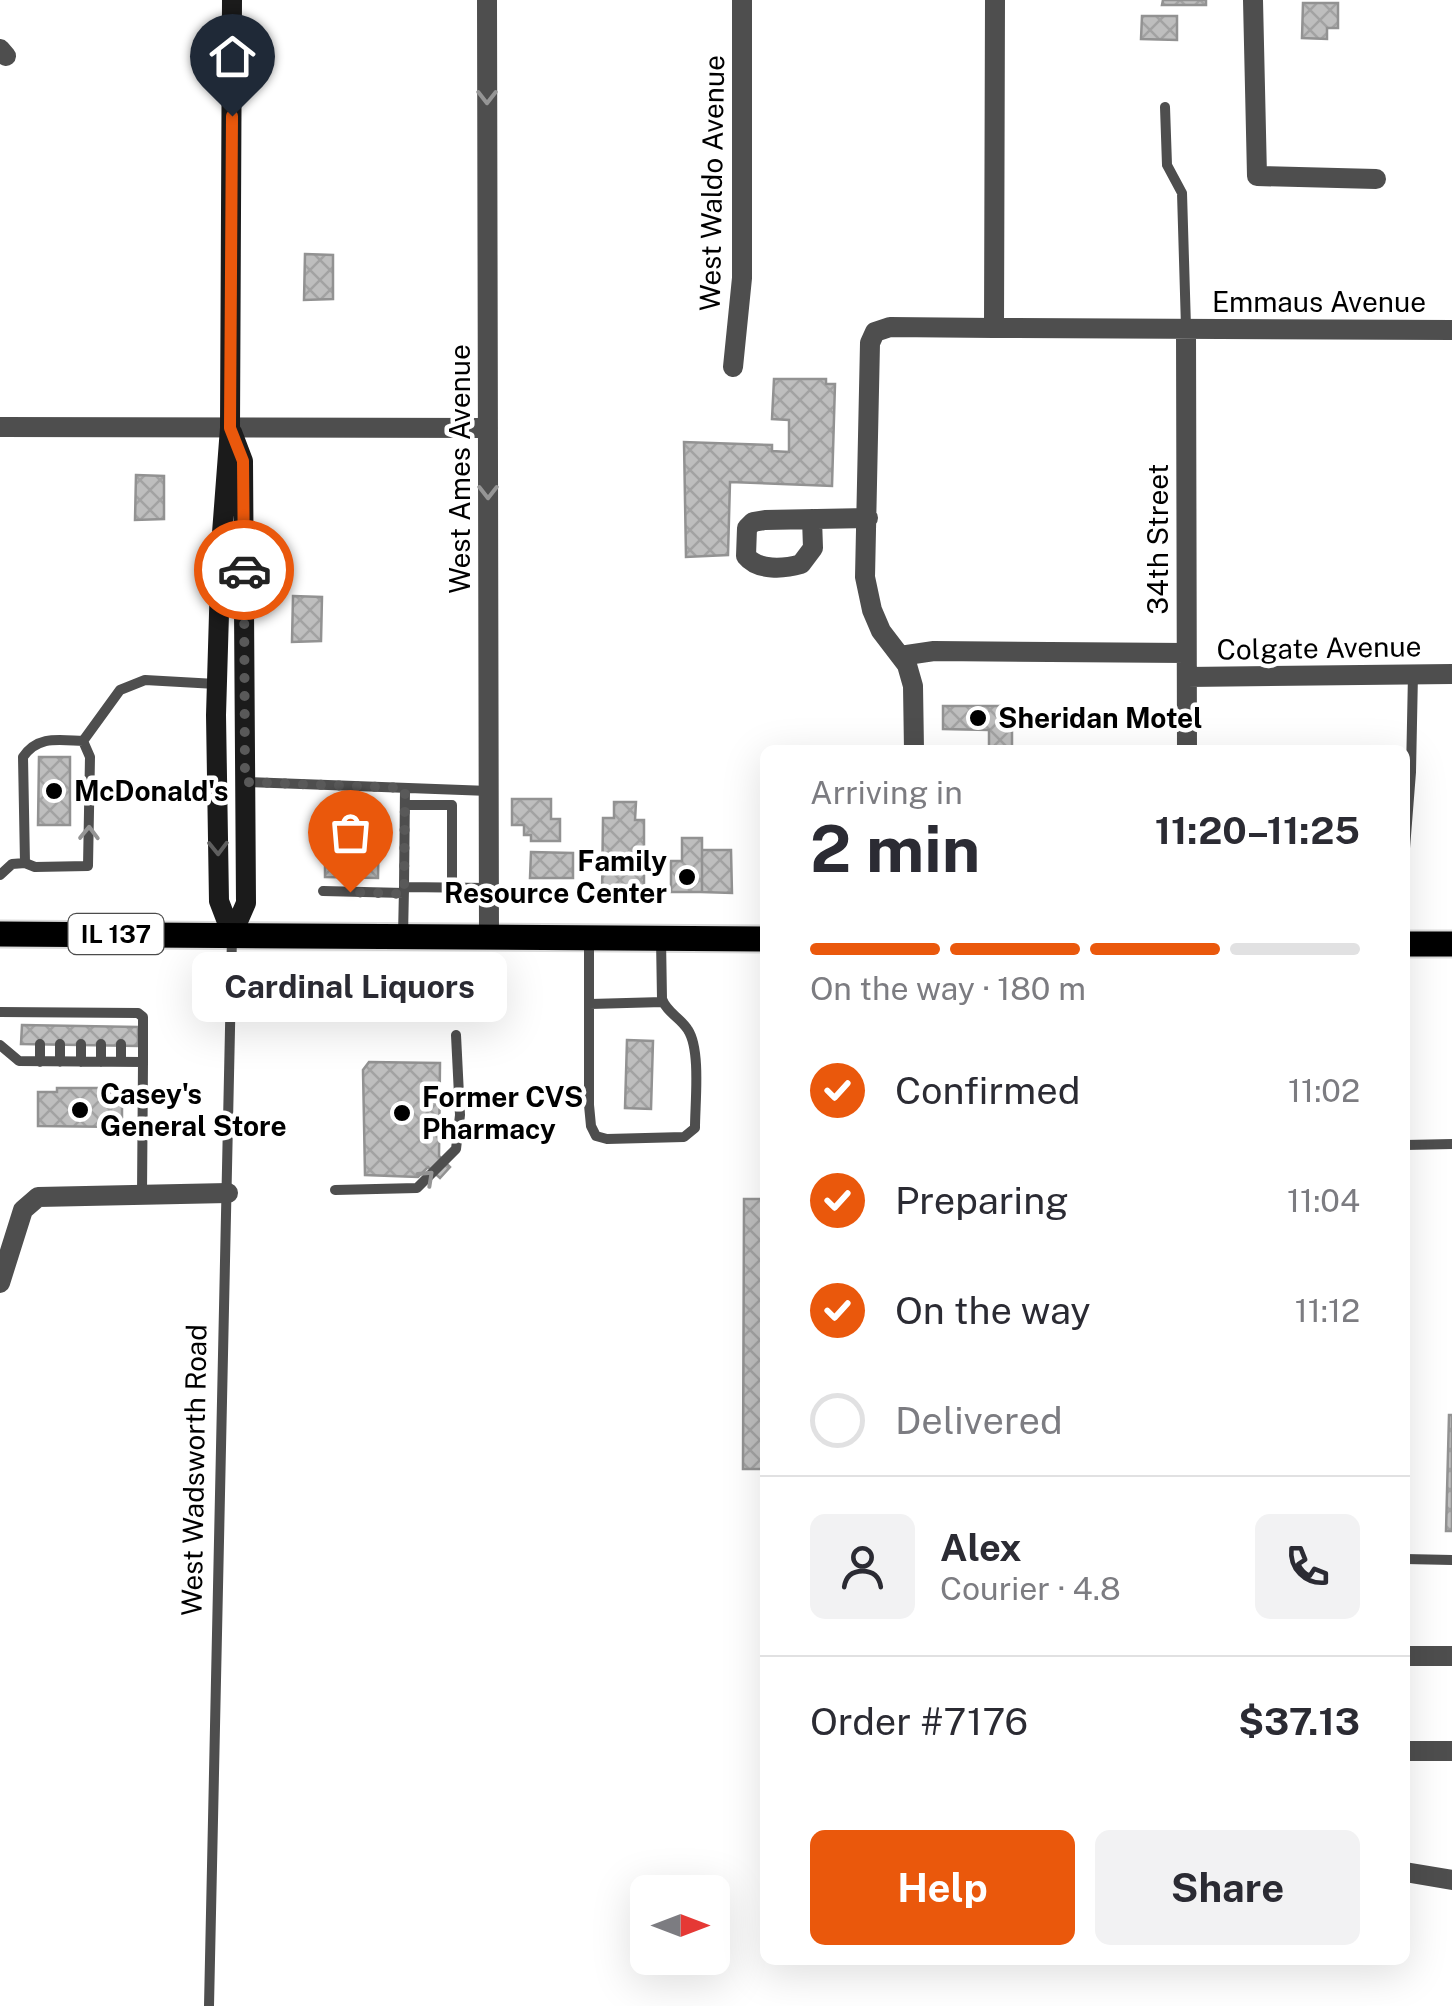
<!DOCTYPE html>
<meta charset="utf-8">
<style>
body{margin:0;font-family:"Public Sans",sans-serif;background:#f2f2f3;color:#2b2b33;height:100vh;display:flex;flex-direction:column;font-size:38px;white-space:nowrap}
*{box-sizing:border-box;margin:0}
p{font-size:32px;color:#7c7c81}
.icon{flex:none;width:55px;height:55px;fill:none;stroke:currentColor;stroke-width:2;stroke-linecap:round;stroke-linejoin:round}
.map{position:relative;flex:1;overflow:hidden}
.drawer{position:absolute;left:760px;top:745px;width:650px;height:1220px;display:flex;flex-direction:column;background:#fff;border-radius:15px;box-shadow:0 10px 40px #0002}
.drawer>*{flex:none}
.needle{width:65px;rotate:90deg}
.fabs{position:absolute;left:630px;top:1875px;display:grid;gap:20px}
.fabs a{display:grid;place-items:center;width:100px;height:100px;border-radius:15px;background:#fff;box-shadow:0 10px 40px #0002;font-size:50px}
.pin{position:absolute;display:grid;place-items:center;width:85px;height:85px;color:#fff;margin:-102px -42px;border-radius:50% 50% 50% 0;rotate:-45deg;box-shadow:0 0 10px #0007}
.pin .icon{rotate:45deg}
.courier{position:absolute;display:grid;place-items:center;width:100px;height:100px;margin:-50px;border:8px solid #ea580c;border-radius:50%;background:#fff;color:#222;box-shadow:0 2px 12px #0007}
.bubble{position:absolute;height:70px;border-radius:15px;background:#fff;box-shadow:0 10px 40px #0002;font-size:32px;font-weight:700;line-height:70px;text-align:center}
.head em{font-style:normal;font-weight:700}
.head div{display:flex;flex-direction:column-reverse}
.head{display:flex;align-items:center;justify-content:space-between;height:170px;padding:0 50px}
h1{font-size:65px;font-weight:700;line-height:75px}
.bar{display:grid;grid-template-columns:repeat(4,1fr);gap:15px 10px;align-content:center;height:120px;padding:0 50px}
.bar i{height:12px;border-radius:8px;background:#e1e1e2}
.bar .current{background:#ea580c}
.bar p{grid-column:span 4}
.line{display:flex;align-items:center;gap:25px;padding:0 50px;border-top:2px solid #e1e1e2}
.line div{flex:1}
.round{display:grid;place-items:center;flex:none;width:105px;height:105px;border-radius:15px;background:#f2f2f3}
ol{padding:0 50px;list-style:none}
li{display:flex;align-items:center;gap:30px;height:110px}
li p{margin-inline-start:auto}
li .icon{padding:10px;border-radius:50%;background:#ea580c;color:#fff;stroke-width:4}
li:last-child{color:#7c7c81}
li i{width:55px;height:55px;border:5px solid #e1e1e2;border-radius:50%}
.primary-button{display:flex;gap:20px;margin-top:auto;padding:20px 50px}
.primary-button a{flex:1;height:115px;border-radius:15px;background:#ea580c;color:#fff;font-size:40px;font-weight:700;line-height:115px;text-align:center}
.primary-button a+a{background:#f2f2f3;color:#2b2b33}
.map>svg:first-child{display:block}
.building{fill:url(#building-cross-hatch);stroke:#929292;stroke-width:2.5}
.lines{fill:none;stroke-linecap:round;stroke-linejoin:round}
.primary-casing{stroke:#dbdbdb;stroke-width:29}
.lane{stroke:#4e4e4e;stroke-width:10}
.street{stroke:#4e4e4e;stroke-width:20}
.secondary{stroke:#1b1b1b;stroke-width:20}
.primary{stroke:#000;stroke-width:25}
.oneway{stroke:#959595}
.oneway2{stroke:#5f5f5f}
.done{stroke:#595959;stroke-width:10;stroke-dasharray:0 18}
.route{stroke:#ea580c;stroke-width:12}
.poi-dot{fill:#000;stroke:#fff;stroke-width:4}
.labels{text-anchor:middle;stroke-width:9;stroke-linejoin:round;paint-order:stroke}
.shield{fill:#fff;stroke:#4c4c4c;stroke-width:2.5}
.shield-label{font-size:25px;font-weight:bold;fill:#000}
.street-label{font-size:28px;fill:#000;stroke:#fff}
.poi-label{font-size:28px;font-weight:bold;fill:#000;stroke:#fff;text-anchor:start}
</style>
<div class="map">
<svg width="1452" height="2006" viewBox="0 0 1452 2006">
<defs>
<pattern id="building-cross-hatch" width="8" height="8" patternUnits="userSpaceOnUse" patternTransform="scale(2.5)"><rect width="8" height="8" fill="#bebebe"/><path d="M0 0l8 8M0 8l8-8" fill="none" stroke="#a2a2a2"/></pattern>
</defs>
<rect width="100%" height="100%" fill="#fff"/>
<path class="building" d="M1163,0H1206V5H1162Z
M1303,3H1338V28H1327V39L1302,38Z
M1142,16H1177V40L1141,39Z
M305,254L333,255V299L304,300Z
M774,379H826V384H835L832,486L730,482L728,555L686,557L684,442L772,445V451L789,452V420L772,419Z
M136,475L164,476V519L135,520Z
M293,596L322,597L321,641L292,642Z
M943,706H1012V750H989V730L943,729Z
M39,757H70V825H38Z
M512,799H551V819H560V841H531V835H524V825H512Z
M614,802H636L635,820H644V897L602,896L603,818H614Z
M379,815L378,878L325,877V816Z
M682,838H702V892H671V861H682Z
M702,850H731L732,893L702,892Z
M531,852L573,853V878H530Z
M22,1025L138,1027V1046L21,1044Z
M627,1040L653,1041L651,1109L625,1108Z
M369,1062L440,1063L439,1156L450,1167L440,1178L428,1167L418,1177L365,1175L363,1070Z
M57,1088H104V1093L122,1094V1127L38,1126V1092H57Z
M744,1199H765V1469H743Z
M1449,1415H1452V1531H1446Z"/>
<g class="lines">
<defs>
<path id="primary" d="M0,934L765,939
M1405,944H1452"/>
</defs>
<use href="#primary" class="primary-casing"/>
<path class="lane" d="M1165,107L1167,165L1182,193L1186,327
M83,741L120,690L145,680L216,684
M245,782L489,791
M405,788L404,887L488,888
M405,805H452V888
M1405,848L1411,772L1413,674
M0,875L12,864L25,863L35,867L88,866L90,757L83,741C59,740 38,735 23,757L25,863
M323,891L404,893
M403,936L404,888
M589,938V1105L591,1126L596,1136L607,1139L684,1137L695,1128C695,1103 701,1050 688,1030C680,1017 667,1013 662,999L661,939
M590,1004L663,1002
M0,1012L138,1013L143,1017V1062
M60,1044V1062
M81,1044V1062
M121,1044V1062
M0,1045L19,1061L143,1062L142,1194
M40,1062V1044
M101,1062V1044
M1405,1145L1452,1144
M335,1190L417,1188L456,1149L460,1115L456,1035
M1405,1559L1452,1560
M209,2006L232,936"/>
<path class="street" d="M487,0L489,937
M995,0L994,328L1452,330
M1253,0L1257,176L1376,179
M0,49L6,56
M1186,328L1187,750
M733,367L742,278V0
M0,427L488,428
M812,519L813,548L801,564C784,569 758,571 746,556L747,528L753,522L765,520L868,518
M900,656L934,651L1186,653
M1187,677L1452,674
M914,750L913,686L907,665L881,631L872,610L865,577L870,343L875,332L890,327L994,328
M0,1283L23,1210L38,1197L228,1193
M1405,1656H1452
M1405,1751H1452
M1405,1872L1452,1880"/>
<path class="secondary" d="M232,0L230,428L221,546L216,715L219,901L232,935
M232,432L243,461L246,903L232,935"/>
<use href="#primary" class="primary"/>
</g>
<defs><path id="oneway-chevron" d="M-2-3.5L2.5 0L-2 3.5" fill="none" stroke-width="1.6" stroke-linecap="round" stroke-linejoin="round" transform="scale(2.5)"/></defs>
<g class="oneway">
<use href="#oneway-chevron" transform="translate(487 97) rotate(90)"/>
<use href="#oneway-chevron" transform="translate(488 492) rotate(90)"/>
<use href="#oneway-chevron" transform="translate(89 833) rotate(-89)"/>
<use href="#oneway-chevron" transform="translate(427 1177) rotate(-43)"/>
</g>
<use class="oneway2" href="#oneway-chevron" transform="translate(218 848) rotate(89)"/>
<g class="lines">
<path class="done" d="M244,570L245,782L405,788L404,894L350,892"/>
<path class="route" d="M232,116L230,428L243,461L244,570"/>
</g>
<g class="poi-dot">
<circle cx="978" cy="718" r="10"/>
<circle cx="54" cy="791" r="10"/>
<circle cx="687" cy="877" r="10"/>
<circle cx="80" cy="1110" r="10"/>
<circle cx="402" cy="1113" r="10"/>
</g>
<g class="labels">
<rect class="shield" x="68.5" y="914" width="95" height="40" rx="8"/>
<g class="shield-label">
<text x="116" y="943">IL 137</text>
</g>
<g class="street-label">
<text transform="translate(712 183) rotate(-89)" y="10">West Waldo Avenue</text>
<text x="1319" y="312">Emmaus Avenue</text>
<text transform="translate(460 469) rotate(-90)" y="10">West Ames Avenue</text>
<text transform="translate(1158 539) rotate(-90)" y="10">34th Street</text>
<text transform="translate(1319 648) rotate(-1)" y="10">Colgate Avenue</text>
<text transform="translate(194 1470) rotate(-89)" y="10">West Wadsworth Road</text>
</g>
<g class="poi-label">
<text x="998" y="728">Sheridan Motel</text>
<text x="74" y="801">McDonald's</text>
<text x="667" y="871" text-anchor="end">Family<tspan x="667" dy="32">Resource Center</tspan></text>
<text x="100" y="1104">Casey's<tspan x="100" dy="32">General Store</tspan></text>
<text x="422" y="1107">Former CVS<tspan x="422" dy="32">Pharmacy</tspan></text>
</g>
</g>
</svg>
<div class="fabs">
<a><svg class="needle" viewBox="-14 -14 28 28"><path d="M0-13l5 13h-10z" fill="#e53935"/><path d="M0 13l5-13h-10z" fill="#7c7c81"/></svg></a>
</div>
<div class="pin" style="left:350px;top:892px;background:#ea580c"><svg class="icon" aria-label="bag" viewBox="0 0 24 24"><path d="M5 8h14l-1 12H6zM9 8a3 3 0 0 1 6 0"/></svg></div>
<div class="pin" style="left:232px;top:116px;background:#1f2937"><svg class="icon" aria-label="home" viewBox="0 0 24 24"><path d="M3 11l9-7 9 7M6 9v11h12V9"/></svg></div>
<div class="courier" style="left:244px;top:570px"><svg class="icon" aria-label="car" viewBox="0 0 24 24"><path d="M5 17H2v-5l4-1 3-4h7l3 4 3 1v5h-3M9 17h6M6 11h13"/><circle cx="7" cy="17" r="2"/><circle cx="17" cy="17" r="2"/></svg></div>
<div class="bubble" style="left:192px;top:952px;width:315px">Cardinal Liquors</div>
<section class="drawer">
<div class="head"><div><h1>2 min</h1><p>Arriving in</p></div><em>11:20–11:25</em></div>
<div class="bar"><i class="current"></i><i class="current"></i><i class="current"></i><i></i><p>On the way · 180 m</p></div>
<ol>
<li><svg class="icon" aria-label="check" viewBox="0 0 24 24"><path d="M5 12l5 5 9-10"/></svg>Confirmed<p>11:02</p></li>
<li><svg class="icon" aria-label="check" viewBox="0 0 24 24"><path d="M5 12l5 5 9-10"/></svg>Preparing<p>11:04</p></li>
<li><svg class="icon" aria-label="check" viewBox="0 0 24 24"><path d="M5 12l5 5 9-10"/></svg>On the way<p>11:12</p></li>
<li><i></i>Delivered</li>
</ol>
<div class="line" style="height:180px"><a class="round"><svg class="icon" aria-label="person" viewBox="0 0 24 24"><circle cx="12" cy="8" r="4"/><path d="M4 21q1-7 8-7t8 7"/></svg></a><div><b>Alex</b><p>Courier · 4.8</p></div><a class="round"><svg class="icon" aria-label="phone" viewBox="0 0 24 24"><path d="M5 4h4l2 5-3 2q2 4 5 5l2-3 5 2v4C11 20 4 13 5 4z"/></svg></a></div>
<div class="line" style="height:130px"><div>Order #7176</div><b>$37.13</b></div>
<div class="primary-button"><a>Help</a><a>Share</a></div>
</section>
</div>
